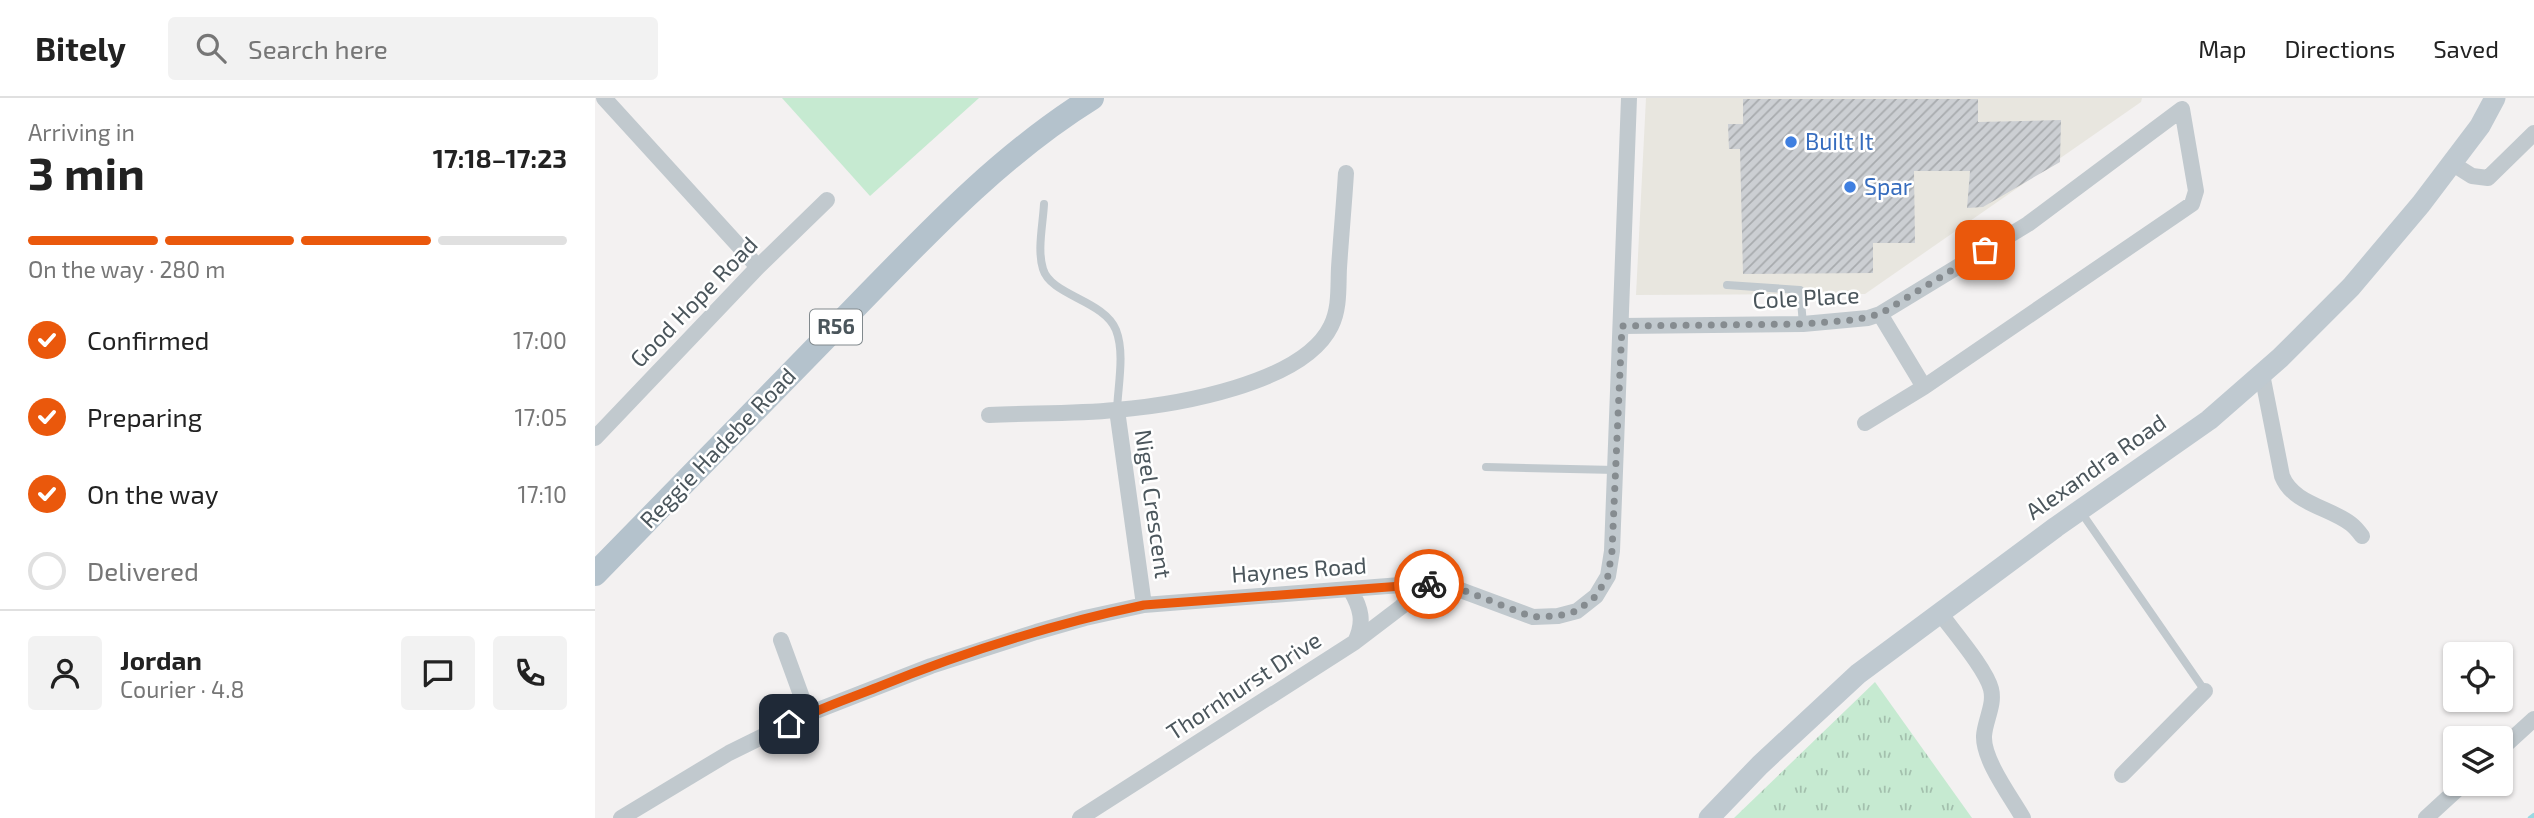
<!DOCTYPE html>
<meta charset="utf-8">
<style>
body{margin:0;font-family:"Exo 2",sans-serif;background:#f2f2f2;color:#222;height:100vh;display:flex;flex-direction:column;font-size:26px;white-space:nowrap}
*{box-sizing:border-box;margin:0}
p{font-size:23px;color:#767676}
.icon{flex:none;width:38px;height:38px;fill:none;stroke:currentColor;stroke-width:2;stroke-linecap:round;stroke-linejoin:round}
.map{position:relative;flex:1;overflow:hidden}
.panel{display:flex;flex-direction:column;background:#fff;width:595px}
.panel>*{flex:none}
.buttons{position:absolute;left:1848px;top:544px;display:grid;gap:14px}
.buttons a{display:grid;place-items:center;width:70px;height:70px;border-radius:7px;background:#fff;box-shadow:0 2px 5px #0004;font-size:35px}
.pin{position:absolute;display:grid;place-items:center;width:60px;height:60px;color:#fff;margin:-30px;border-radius:14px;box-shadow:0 4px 10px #0006}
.courier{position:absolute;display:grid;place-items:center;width:70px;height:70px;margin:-35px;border:5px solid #ea580c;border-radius:50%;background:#fff;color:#222;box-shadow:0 2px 9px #0007}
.overview em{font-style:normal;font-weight:700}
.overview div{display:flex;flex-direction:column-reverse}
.overview{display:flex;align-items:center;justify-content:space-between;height:119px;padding:0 28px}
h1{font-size:46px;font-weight:700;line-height:52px}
.bar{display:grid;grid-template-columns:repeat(4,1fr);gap:10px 7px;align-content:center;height:84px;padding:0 28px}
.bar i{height:9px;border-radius:5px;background:#e0e0e0}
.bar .current{background:#ea580c}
.bar p{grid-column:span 4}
.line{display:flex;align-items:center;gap:18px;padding:0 28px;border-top:2px solid #e0e0e0}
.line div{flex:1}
.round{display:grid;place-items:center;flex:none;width:74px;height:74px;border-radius:7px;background:#f2f2f2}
ol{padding:0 28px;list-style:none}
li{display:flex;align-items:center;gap:21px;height:77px}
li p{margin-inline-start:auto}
li .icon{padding:7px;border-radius:50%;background:#ea580c;color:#fff;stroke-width:4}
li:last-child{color:#767676}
li i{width:38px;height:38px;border:4px solid #e0e0e0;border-radius:50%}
header{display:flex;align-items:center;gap:42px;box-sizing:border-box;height:98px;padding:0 35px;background:#fff;border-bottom:2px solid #e0e0e0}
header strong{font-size:33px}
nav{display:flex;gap:38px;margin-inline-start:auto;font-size:24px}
.search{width:490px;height:63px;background:#f2f2f2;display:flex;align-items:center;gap:18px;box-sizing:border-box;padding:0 24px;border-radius:7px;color:#767676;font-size:26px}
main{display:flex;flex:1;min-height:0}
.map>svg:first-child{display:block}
.commercial{fill:#e8e6df}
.green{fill:#c6ead1}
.park{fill:url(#park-tufts)}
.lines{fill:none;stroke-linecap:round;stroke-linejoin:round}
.stream{stroke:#99d9e2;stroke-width:4.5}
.building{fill:url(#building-hatch)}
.lane{stroke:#c1c9ce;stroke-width:8}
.street{stroke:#c1c9ce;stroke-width:16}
.secondary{stroke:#bfc9d0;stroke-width:21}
.primary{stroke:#b4c2cc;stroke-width:24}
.done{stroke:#868c90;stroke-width:7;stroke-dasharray:0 12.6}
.route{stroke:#ea580c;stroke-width:9}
.shop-dot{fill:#3f7fe0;stroke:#fff;stroke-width:2.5}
.labels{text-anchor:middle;stroke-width:5;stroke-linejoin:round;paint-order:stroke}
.shield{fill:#fff;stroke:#81898d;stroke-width:2}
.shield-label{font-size:21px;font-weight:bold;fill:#4b565c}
.shop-label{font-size:23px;fill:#366cbe;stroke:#fff;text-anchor:start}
.street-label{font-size:23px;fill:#4b565c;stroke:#fff}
</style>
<header>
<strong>Bitely</strong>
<div class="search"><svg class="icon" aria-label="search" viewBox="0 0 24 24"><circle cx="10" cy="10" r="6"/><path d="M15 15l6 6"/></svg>Search here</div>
<nav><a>Map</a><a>Directions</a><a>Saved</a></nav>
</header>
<main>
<section class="panel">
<div class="overview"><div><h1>3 min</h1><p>Arriving in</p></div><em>17:18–17:23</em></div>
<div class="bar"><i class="current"></i><i class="current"></i><i class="current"></i><i></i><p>On the way · 280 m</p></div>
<ol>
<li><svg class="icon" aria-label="check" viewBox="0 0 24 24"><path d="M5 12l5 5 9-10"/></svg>Confirmed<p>17:00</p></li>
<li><svg class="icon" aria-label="check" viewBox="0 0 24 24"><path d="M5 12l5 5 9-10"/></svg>Preparing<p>17:05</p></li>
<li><svg class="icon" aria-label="check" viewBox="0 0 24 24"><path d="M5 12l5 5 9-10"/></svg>On the way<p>17:10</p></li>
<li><i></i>Delivered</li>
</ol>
<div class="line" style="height:126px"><a class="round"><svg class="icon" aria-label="person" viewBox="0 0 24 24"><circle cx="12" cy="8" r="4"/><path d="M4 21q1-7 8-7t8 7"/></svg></a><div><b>Jordan</b><p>Courier · 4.8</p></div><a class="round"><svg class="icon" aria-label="chat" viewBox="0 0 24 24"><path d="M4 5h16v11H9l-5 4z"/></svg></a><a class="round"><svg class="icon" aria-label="phone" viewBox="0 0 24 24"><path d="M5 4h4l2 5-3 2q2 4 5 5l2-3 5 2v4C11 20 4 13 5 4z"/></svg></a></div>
</section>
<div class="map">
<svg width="1939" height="720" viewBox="0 0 1939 720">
<defs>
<pattern id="park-tufts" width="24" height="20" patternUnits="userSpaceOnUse" patternTransform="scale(1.75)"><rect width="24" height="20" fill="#c6ead1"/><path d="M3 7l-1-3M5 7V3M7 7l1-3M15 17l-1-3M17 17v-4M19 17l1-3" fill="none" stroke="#a3c0ad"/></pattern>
<pattern id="building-hatch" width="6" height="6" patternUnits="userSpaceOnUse" patternTransform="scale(1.75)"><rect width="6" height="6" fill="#cccfd3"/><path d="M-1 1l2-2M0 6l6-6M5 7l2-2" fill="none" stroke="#a8abae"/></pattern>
</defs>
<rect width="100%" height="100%" fill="#f3f1f1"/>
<path class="commercial" d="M1051,0H1547L1546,4L1270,196L1041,197Z"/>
<path class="green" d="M187,0H384L275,98Z"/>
<path class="park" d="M1280,584L1377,720H1139Z"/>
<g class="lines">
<path class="stream" d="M1935,720L1939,717"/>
</g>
<path class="building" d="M1148,1H1383V24L1466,22L1465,64L1388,109L1372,110L1375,73H1319L1320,145H1278V175L1148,176L1145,51H1134L1133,26H1148Z"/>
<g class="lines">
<path class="lane" d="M449,106C448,126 442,152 448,171C456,198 509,202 521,232C530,255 523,287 522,312
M1132,187L1205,192L1208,226
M891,369L1021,372
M1486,414L1610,593"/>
<path class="street" d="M9,0L163,169
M1858,66L1877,78L1893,80L1939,35
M1285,216L1329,289
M1027,228L1208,226L1273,220L1285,216L1433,126L1587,11L1601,93L1597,106L1329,289L1270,325
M1667,276L1687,378C1698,406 1734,409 1756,426C1760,429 1764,434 1767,438
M522,312L549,507
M394,317C436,315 479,316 521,312C580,307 708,286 736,228C745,210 743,189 744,170C746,139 749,107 751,75
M0,340L163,169L232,102
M755,491C766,510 770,524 760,544
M1345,515C1358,533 1391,571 1396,591C1400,607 1390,622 1389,638C1388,662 1416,699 1428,720
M186,542L213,616
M1906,651L1939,621
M1527,677L1610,593
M26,720L134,655L213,616L336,568L441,534L490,520L549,507L831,485L860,490L938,519L963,518L982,513L1001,498L1013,478L1017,453L1034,0
M485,720L760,544L806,509L831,485
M1831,720L1868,686"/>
<path class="secondary" d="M1114,720L1165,667L1263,576L1461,429L1614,322L1685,260L1756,189L1826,106L1885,28L1900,0"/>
<path class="primary" d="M0,476C83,391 165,306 248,222C326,142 402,59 497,0"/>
</g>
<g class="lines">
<path class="done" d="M834,486L860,489L937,519L963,518L982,513L1001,498L1013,478L1017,453L1027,228L1208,226L1259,222L1285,216L1390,152"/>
<path class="route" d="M194,626C222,611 253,601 283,589C369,554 458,526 549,507L834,486"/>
</g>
<g class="shop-dot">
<circle cx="1196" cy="44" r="7"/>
<circle cx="1255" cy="89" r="7"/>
</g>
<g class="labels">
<rect class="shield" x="215" y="211.5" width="52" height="35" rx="5"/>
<g class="shield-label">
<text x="241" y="236">R56</text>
</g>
<g class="shop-label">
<text x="1210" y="52">Built It</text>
<text x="1269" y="97">Spar</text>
</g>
<g class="street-label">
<text transform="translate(1211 200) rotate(-3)" y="8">Cole Place</text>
<text transform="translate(99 204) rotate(-46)" y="8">Good Hope Road</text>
<text transform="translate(123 350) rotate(-46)" y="8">Reggie Hadebe Road</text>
<text transform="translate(1501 369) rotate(-35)" y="8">Alexandra Road</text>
<text transform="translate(558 406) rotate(82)" y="8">Nigel Crescent</text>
<text transform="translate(704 472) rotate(-4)" y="8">Haynes Road</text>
<text transform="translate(649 588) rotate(-33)" y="8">Thornhurst Drive</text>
</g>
</g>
</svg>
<div class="buttons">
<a><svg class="icon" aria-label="locate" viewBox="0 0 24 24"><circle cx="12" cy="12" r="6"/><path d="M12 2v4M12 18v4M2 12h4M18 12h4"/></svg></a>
<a><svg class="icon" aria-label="layers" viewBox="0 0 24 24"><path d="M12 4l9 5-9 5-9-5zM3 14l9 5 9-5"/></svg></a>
</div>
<div class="pin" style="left:1390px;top:152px;background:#ea580c"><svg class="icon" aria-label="bag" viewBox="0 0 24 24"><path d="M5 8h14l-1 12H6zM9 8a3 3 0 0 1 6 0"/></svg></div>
<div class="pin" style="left:194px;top:626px;background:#1f2937"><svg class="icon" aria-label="home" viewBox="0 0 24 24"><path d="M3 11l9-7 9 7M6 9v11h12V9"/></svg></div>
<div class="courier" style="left:834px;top:486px"><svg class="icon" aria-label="bike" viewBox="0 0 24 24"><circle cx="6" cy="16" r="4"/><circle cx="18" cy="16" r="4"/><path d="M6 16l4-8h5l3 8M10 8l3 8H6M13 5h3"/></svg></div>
</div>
</main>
